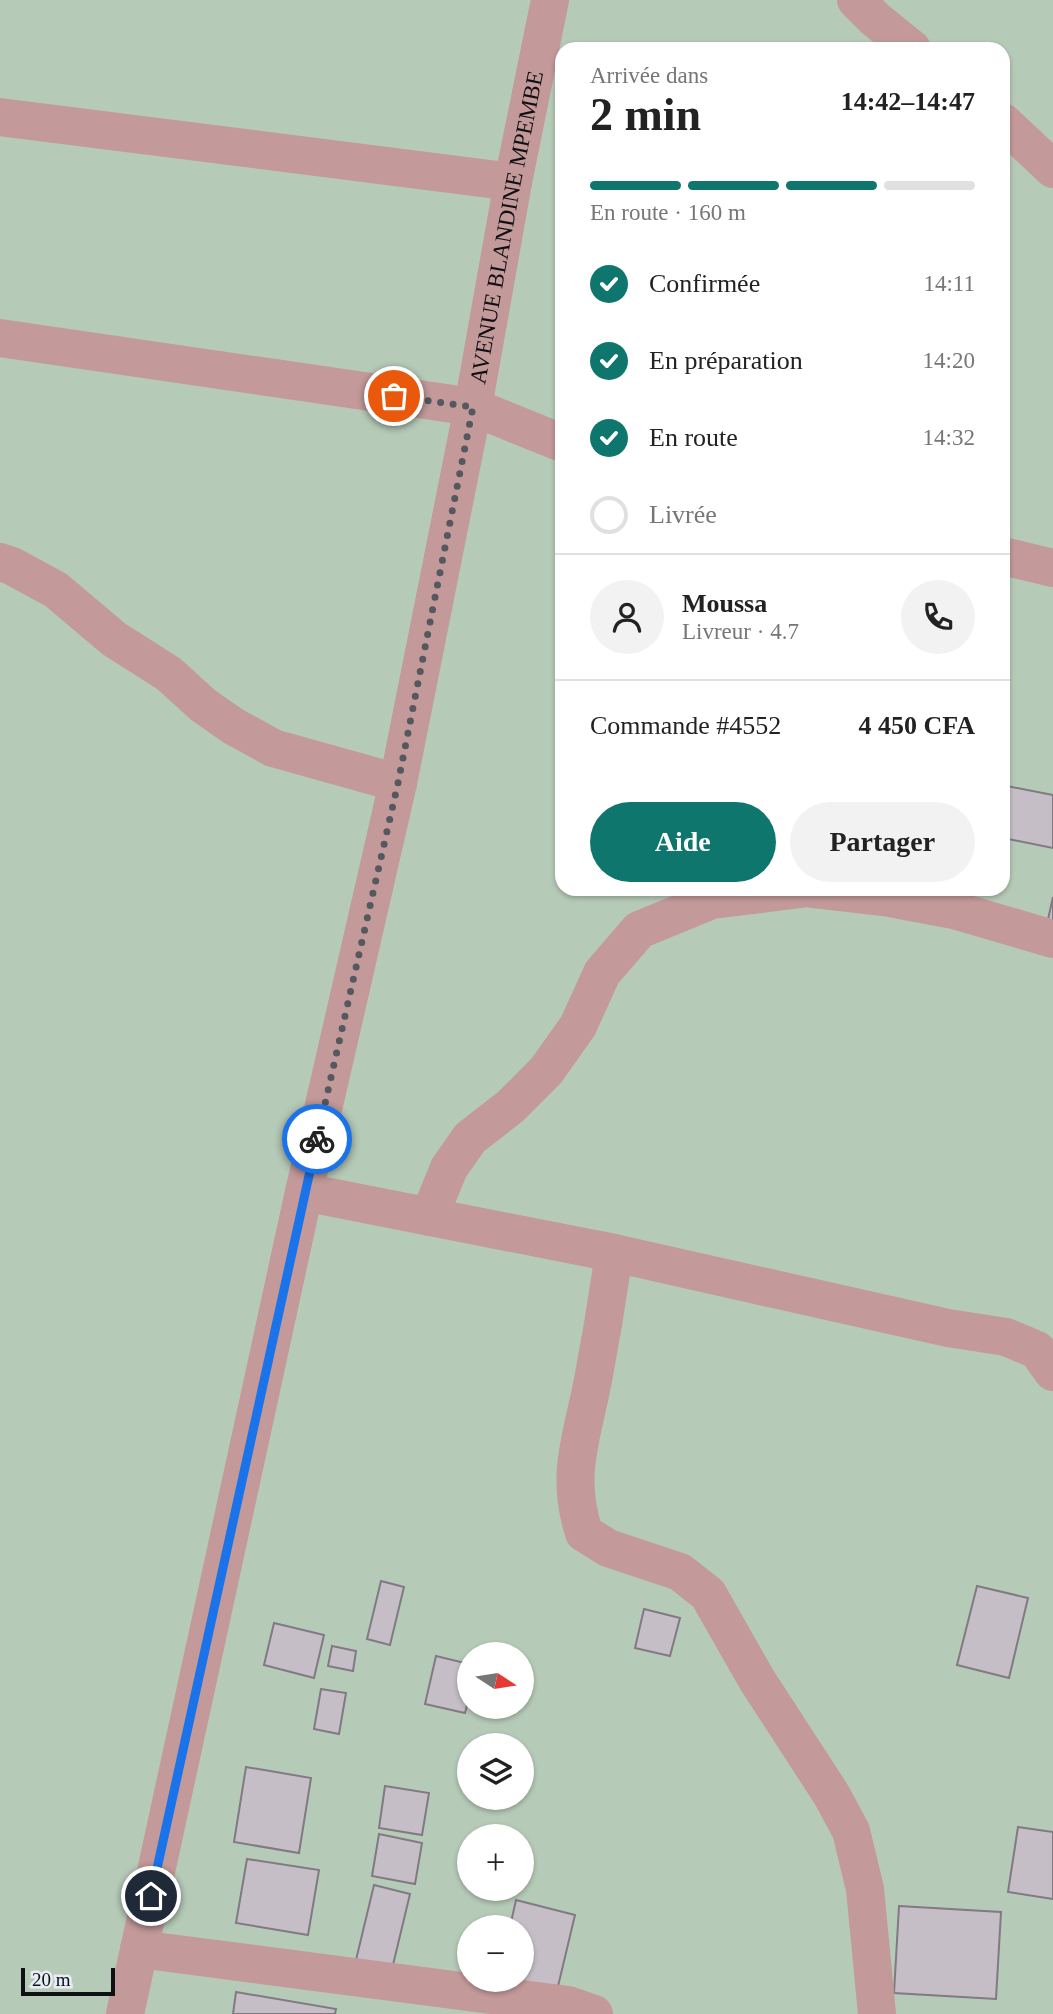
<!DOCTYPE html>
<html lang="fr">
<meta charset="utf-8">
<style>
body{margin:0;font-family:"Times New Roman",serif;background:#f2f2f2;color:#222;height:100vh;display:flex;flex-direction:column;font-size:26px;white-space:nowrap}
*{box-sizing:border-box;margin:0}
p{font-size:23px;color:#767676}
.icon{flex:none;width:38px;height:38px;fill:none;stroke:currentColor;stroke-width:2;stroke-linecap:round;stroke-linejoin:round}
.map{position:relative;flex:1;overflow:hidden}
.drawer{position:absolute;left:555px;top:42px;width:455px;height:854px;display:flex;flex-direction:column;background:#fff;border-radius:21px;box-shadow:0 2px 5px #0004}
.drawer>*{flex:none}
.needle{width:46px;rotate:102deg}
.tools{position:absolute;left:457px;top:1642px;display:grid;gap:14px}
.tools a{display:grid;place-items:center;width:77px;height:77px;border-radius:50%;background:#fff;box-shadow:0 2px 5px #0004;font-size:35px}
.scale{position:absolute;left:21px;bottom:18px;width:94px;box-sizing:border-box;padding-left:7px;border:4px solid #0e1014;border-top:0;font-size:19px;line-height:24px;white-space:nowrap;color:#0e1014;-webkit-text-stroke:5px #e7edf7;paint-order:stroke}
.pin{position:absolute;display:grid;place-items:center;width:60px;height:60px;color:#fff;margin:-30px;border:4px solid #fff;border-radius:50%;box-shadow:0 2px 7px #0007}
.courier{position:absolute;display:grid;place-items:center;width:70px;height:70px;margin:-35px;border:5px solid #1a73e8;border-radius:50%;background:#fff;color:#222;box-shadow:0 2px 9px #0007}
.overview em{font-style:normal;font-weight:800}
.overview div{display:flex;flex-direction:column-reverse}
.overview{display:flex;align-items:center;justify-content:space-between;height:119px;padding:0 35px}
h1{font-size:46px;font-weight:800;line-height:52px}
.bar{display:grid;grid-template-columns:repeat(4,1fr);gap:10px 7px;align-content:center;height:84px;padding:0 35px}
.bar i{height:9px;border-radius:5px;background:#e0e0e0}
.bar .active{background:#0f766e}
.bar p{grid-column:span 4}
.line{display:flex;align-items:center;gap:18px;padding:0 35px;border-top:2px solid #e0e0e0}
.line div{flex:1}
.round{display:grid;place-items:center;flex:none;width:74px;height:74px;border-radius:37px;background:#f2f2f2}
ol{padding:0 35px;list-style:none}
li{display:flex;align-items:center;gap:21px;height:77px}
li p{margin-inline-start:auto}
li .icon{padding:7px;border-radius:50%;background:#0f766e;color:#fff;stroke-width:4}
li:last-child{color:#767676}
li i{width:38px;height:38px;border:4px solid #e0e0e0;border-radius:50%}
.button{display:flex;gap:14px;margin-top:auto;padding:14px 35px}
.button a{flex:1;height:80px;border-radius:42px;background:#0f766e;color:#fff;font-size:28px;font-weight:800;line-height:80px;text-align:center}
.button a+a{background:#f2f2f2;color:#222}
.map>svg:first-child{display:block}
.green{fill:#b6cab8;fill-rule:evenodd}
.building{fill:#c6bec7;stroke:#817a82;stroke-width:2}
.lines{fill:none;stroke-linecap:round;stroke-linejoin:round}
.minor{stroke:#c39999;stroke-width:38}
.done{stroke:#55585f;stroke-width:7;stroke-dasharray:0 12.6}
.route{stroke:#1a73e8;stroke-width:9}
.labels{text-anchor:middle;stroke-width:6;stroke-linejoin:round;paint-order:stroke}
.street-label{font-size:23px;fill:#0e1014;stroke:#e7edf7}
</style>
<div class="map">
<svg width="1053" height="2014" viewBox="0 0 1053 2014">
<rect width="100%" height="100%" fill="#dadfe9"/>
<path class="green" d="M0,0H1053V2014H0ZM562,49H1003V889H562ZM469,1654H522V1706H469ZM469,1745H522V1797H469ZM469,1836H522V1888H469ZM469,1927H522V1979H469Z"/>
<path class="building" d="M1007,786L1053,795V848L1003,838V809Z
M1053,897V925L1047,924Z
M381,1581L404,1587L390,1645L367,1639Z
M977,1586L1028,1598L1009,1678L957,1665Z
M644,1609L680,1618L670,1656L635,1648Z
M274,1623L324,1635L314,1678L264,1665Z
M332,1646L356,1651L353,1671L328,1666Z
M436,1656L469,1664V1698L465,1713L425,1704Z
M321,1689L346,1693L339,1734L314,1729Z
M246,1767L311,1778L299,1853L234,1842Z
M385,1786L429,1793L422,1835L379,1828Z
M1018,1827L1053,1832V1899L1008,1892Z
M379,1834L422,1843L415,1884L372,1876Z
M247,1859L319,1870L308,1935L236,1923Z
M374,1885L410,1894L392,1969L356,1960Z
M516,1900L575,1915L555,1999L497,1979H522V1927H510Z
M899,1906L1001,1912L996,1999L894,1993Z
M236,1992L336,2009L335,2014H233Z"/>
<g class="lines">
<g class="minor">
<path d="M856,0L875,19L912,49"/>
<path d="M0,117L513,182"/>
<path d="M1003,122L1053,169"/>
<path d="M0,338L473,407L562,443"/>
<path d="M1003,556L1053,568"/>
<path d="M0,562L12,566L56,590L114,639L169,674L203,705L233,726L273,748L398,783"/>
<path d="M812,889L890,898L954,910L1053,939"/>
<path d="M304,1192L614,1253L948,1328L1006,1337L1037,1350L1053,1372"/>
<path d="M429,1217L449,1168L470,1138L511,1106L546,1071L578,1026L602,973L639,930L712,900L801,889"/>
<path d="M614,1253C608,1296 601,1338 593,1380C582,1438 565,1474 584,1533L608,1548L680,1572L708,1594L757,1680L831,1794L851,1831L865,1889L877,2014"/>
<path d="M139,1949L568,2005L594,2014"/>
<path id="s1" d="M125,2014L304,1192L398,783L473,407L513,182L550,0"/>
</g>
</g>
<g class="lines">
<path class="done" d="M317,1139L398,783L473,407L394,396"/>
<path class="route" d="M151,1896L317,1139"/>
</g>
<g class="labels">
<g class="street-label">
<text dy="8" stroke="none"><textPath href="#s1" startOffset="1827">AVENUE BLANDINE MPEMBE</textPath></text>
</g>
</g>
</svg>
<div class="tools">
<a><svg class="needle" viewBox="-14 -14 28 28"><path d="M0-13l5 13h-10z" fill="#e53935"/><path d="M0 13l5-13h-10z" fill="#767676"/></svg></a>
<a><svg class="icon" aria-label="layers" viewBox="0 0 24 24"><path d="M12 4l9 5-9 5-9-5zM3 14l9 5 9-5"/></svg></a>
<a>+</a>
<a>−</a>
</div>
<div class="scale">20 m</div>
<div class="pin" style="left:394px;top:396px;background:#ea580c"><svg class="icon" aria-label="bag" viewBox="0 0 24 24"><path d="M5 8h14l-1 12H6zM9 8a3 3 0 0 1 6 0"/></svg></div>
<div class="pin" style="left:151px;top:1896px;background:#1f2937"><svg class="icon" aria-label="home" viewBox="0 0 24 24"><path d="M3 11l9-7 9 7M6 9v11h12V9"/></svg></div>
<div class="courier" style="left:317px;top:1139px"><svg class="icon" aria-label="bike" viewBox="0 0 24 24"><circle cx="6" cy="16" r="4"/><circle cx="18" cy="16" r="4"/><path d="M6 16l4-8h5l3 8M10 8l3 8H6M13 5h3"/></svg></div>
<section class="drawer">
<div class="overview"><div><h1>2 min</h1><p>Arrivée dans</p></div><em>14:42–14:47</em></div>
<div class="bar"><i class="active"></i><i class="active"></i><i class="active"></i><i></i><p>En route · 160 m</p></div>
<ol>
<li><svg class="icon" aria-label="check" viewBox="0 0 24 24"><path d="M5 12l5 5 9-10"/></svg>Confirmée<p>14:11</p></li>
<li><svg class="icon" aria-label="check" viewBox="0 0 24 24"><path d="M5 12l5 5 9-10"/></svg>En préparation<p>14:20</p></li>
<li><svg class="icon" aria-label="check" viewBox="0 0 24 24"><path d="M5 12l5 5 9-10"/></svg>En route<p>14:32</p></li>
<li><i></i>Livrée</li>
</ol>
<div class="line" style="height:126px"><a class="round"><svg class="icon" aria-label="person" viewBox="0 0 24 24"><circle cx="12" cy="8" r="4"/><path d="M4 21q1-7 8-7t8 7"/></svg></a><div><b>Moussa</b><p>Livreur · 4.7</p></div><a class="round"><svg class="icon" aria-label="phone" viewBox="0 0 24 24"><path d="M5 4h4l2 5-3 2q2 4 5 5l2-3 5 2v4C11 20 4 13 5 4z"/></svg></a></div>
<div class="line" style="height:91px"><div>Commande #4552</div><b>4 450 CFA</b></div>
<div class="button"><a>Aide</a><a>Partager</a></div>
</section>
</div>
